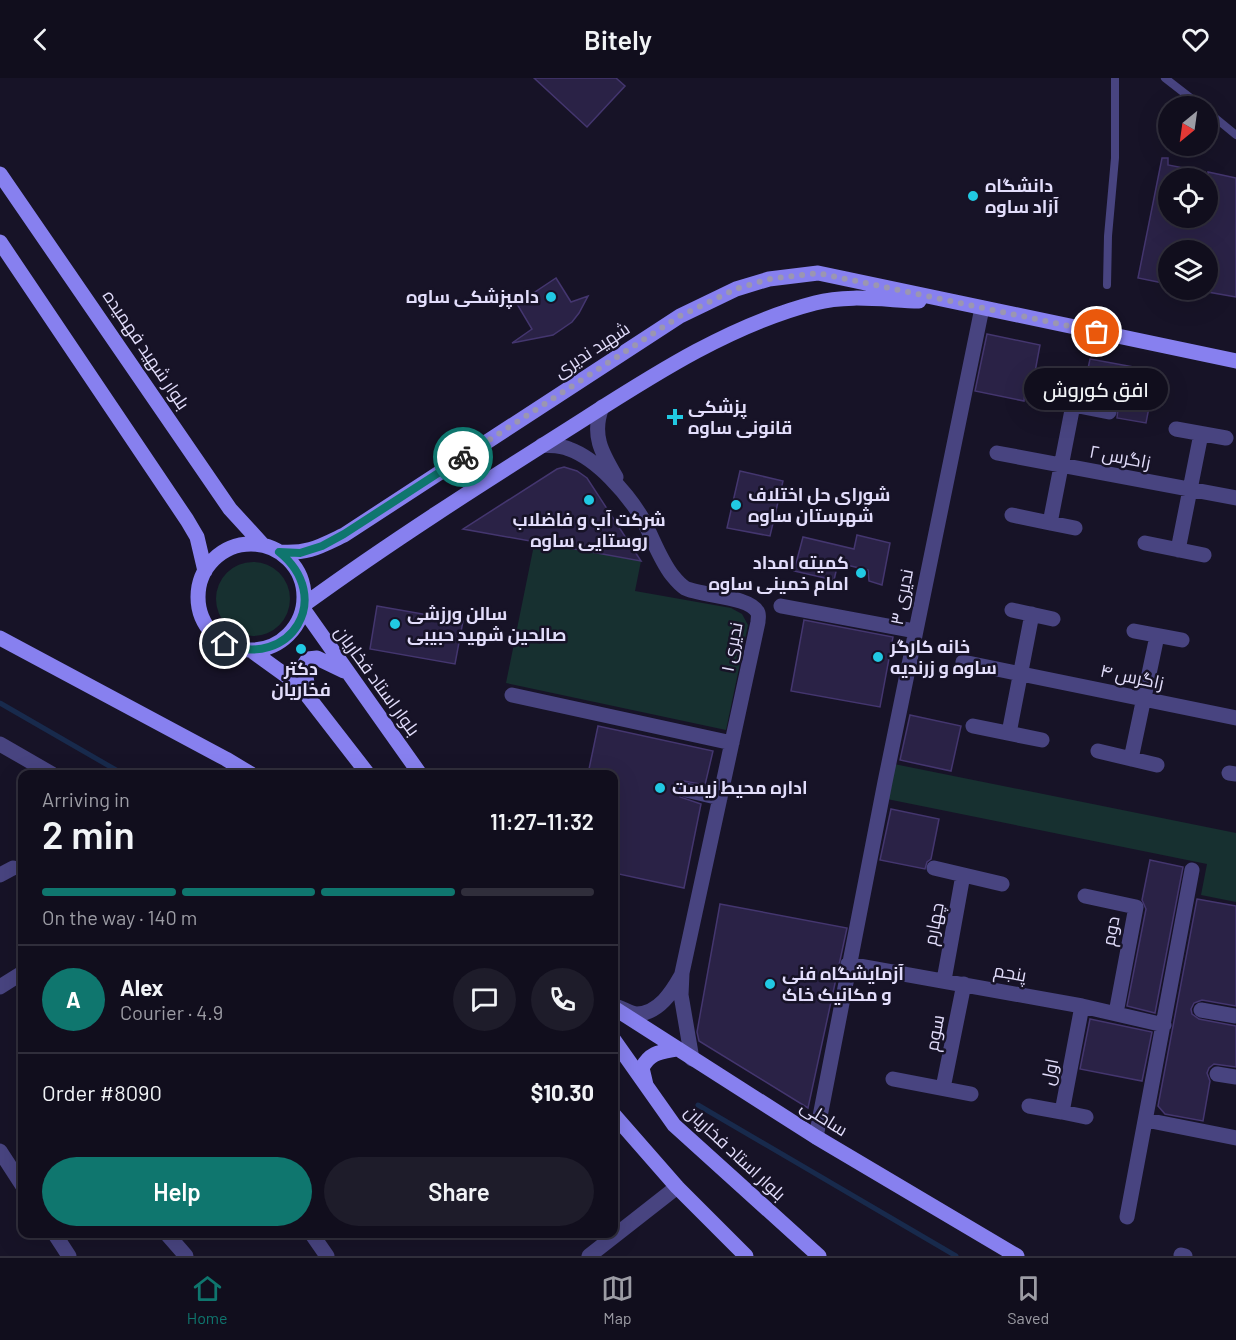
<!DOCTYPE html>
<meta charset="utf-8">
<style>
body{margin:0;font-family:Barlow,Cairo,sans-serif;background:#1e1c2a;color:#f1f3f6;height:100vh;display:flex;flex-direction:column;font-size:22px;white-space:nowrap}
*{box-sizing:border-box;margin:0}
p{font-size:20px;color:#9c9ca4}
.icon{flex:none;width:33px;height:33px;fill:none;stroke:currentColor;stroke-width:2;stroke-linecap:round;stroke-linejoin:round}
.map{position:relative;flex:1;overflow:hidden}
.side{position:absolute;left:18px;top:692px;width:600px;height:468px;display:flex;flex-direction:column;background:#110e1d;border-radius:12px;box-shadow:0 6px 24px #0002,0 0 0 2px #302e3b}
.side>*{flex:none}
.needle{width:39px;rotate:209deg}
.tools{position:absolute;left:1158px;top:18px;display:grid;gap:12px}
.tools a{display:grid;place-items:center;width:60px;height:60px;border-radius:50%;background:#110e1d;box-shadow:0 6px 24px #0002,0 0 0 2px #302e3b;font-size:30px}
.pin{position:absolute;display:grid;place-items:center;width:51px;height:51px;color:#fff;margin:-26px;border:3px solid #fff;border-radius:50%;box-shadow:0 2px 6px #0007}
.courier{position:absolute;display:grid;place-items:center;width:60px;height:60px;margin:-30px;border:4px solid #0f766e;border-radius:50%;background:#fff;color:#222;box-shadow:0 2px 8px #0007}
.bubble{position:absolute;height:42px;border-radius:21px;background:#110e1d;box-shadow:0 6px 24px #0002,0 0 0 2px #302e3b;font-size:20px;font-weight:600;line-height:42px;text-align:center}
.headline em{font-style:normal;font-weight:600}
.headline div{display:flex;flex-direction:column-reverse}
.headline{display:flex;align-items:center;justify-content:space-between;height:102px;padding:0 24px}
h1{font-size:39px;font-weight:600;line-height:45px}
.bar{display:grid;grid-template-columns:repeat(4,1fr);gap:9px 6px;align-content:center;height:72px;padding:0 24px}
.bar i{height:8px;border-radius:4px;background:#302e3b}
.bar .selected{background:#0f766e}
.bar p{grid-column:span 4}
.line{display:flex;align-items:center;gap:15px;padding:0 24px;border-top:2px solid #302e3b}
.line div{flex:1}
.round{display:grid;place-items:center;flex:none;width:63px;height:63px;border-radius:32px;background:#1e1c2a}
.action{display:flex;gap:12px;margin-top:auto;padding:12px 24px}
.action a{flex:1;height:69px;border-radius:36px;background:#0f766e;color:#fff;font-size:24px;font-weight:600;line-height:69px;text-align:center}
.action a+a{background:#1e1c2a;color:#f1f3f6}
header{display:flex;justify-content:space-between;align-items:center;height:78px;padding:0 24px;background:#110e1d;font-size:27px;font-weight:600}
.menu{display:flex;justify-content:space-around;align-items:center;height:84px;border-top:2px solid #302e3b;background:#110e1d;font-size:16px;color:#9c9ca4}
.menu a{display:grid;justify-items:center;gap:3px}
.menu .selected{color:#0f766e}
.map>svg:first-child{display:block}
.green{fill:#173030}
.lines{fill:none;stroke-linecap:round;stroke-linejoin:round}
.stream{stroke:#182a4c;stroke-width:5}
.building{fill:#2a2246;stroke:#44366f;stroke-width:1.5}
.lane{stroke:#484480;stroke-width:8}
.street{stroke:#484480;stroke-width:15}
.secondary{stroke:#8780ef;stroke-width:15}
.done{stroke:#9b96b1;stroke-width:6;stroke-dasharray:0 10.8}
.route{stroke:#0f766e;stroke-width:8}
.poi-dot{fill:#21c9e3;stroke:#171327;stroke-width:2}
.labels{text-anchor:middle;stroke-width:5;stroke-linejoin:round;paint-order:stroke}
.poi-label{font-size:18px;font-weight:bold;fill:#e2ddfb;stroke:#171327;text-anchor:start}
.street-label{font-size:18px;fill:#e2ddfb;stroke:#171327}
</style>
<header><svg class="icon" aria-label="back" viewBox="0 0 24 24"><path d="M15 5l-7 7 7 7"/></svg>Bitely<svg class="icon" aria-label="heart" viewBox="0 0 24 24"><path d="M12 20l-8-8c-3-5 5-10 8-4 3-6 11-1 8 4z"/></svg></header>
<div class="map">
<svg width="1236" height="1178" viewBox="0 0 1236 1178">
<rect width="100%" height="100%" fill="#171327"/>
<path class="green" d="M535,462L641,483L635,513L731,530L742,536L748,547L726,652L506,605Z
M216 521a37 37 0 1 1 74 0a37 37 0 1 1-74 0Z
M889,685L1236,755V824L1201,817L1207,786L882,720Z"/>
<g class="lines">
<path class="stream" d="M0,625L123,696
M698,1027L956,1178"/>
</g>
<path class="building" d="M534,0H616L625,8L587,49Z
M1162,80H1168V87L1205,94L1204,100H1168V140H1208V94L1236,100V219L1208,214V172H1168V206L1138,200Z
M556,200L571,224L588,218L579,235L572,244L553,257L512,265L532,251L517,226Z
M987,256L1040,267L1032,310L1025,313L1024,323L975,313Z
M1090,281L1156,293L1146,345L1117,340L1118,331L1115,326L1082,319Z
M564,389L577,393L587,400L641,483L463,451L557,391Z
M740,393L783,403L770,458L727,450Z
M857,457L890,465L882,507L869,503L868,492L838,485L834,502L794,493L803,459L854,471Z
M377,528L463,543L455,586L370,571Z
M804,542L893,559L880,629L791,613Z
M910,637L961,648L951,693L900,682Z
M598,648L713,673L705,707L684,703L679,706L676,710L680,719L701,726L684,810L614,795V696H588Z
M891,731L939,741L931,781L927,784L925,791L880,782Z
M1150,782L1183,789L1155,935L1127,928L1146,831L1142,822Z
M1197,821L1236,828V928L1202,922L1194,925L1191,931L1192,936L1199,941L1236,948V989L1214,986L1209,990L1207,995L1210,1003L1203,1043L1165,1036L1158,1028Z
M720,826L847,850L808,1030L699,963L697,954Z
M1090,941L1152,954L1142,1003L1080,991Z"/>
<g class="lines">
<path class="lane" d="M1165,0L1201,28
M1208,34L1236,57
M1107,207L1108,158L1115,80V0"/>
<path class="street" d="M1033,319L1109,334
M602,329C591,357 602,375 616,399
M1176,351L1226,360
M542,367C551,368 561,367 569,371C597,381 627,415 642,440C652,458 659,480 672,497C676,502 679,506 685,510C701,518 751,518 758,535C759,538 758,541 758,544L682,895L681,917L692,981
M997,375L1236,420
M1012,437L1050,445L1073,327
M1050,445L1075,450
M1145,465L1204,477
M1178,472L1201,356
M781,528L915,553
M1012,532L1053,541
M1134,553L1182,562
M963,584L1236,640
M512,617L732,665
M973,648L1042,662
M1009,655L1032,536
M0,666L52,696
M1098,673L1157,687
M1131,681L1157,558
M1229,695L1236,696
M686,712L720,720
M934,790L1002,806
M0,797L13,790
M1085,818L1136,829L1116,935
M848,886L1082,928L1164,947
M944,902L963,797
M0,909L22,895
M618,929C624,931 632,936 637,936C659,935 672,914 681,898
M1201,932L1236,938
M1217,996L1236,999
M893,1001L971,1016
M943,1010L964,906
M1029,1028L1062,1034L1082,928
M1062,1034L1086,1039
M1146,1042L1236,1060
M816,1059L885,704L982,230
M0,1073L22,1107
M1127,1139L1192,792
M54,1155L69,1178
M166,1155L186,1178
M311,1155L327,1178
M1181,1177L1185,1178
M589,1178L677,1109"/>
<path class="secondary" d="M0,96L230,431L263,467
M0,164L187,442L197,459L205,493
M198 519a53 53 0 1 1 106 0a53 53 0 1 1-106 0Z
M279,474C308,476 319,469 344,457L680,238L736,211L769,201L818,195L1236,283
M305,526C390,464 480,407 570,350C647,301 726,248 815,225C848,216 885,222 919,223
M304,532L420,696
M0,560L226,681L251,696
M252,573L299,607L368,696
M309,617L304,587L308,581L317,580L344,593
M614,930L816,1059L1017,1178
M614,962L674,1047L819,1178
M646,1007L642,990C650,974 661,974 677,971
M614,1037L677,1109L746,1178"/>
</g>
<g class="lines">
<path class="done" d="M463,379L680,238L736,211L769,201L818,195L1097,254"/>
<path class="route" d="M225,566C291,592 335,519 279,474L300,475L322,468L344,456L463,379"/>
</g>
<g class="poi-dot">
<circle cx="973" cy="118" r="6"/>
<circle cx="551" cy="219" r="6"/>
<path d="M672 330h6v6h6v6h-6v6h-6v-6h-6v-6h6z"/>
<circle cx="589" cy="422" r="6"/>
<circle cx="736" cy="427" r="6"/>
<circle cx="861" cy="495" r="6"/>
<circle cx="395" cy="546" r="6"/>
<circle cx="301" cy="571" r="6"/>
<circle cx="878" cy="579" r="6"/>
<circle cx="660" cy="710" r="6"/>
<circle cx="770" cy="906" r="6"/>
</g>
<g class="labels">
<g class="poi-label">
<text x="985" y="114">دانشگاه<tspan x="985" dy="21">آزاد ساوه</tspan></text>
<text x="539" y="225" text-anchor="end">دامپزشکی ساوه</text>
<text x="688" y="335">پزشکی<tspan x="688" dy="21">قانونی ساوه</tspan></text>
<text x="748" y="423">شورای حل اختلاف<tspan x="748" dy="21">شهرستان ساوه</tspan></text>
<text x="589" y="448" text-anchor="middle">شرکت آب و فاضلاب<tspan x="589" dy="21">روستایی ساوه</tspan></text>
<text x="849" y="491" text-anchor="end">کمیته امداد<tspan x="849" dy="21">امام خمینی ساوه</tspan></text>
<text x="407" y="542">سالن ورزشی<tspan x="407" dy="21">صالحین شهید حبیبی</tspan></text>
<text x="890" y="575">خانه کارگر<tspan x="890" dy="21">ساوه و زرندیه</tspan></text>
<text x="301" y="597" text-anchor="middle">دکتر<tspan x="301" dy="21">فخاریان</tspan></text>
<text x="672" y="716">اداره محیط زیست</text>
<text x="782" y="902">آزمایشگاه فنی<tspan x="782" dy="21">و مکانیک خاک</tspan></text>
</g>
<g class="street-label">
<text transform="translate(146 272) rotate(56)" y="6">بلوار شهید فهمیده</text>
<text transform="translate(592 272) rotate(-33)" y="6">شهید ندیری</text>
<text transform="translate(1120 379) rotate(11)" y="6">زاگرس ۲</text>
<text transform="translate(902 519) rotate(-79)" y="6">ندیری ۳</text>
<text transform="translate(732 569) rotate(-79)" y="6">ندیری ۱</text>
<text transform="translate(1132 599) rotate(12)" y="6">زاگرس ۴</text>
<text transform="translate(377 603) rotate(54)" y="6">بلوار استاد فخاریان</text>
<text transform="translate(934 846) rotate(-79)" y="6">چهارم</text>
<text transform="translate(1111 853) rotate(-79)" y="6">دوم</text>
<text transform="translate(1010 895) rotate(10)" y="6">پنجم</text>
<text transform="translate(935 955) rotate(-79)" y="6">سوم</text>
<text transform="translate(1050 994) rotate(-79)" y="6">اول</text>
<text transform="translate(824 1040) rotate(32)" y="6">ساحلی</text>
<text transform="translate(735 1075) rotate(43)" y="6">بلوار استاد فخاریان</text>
</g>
</g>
</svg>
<div class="tools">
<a><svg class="needle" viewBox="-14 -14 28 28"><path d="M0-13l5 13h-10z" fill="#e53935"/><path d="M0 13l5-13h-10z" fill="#9c9ca4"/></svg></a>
<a><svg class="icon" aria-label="locate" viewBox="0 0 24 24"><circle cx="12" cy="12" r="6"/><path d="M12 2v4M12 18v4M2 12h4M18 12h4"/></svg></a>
<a><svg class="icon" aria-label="layers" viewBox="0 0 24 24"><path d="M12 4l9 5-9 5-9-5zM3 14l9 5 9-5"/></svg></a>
</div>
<div class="pin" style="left:1097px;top:254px;background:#ea580c"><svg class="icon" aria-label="bag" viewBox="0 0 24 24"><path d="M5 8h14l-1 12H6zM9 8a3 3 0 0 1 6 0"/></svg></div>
<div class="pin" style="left:225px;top:566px;background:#1f2937"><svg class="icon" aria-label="home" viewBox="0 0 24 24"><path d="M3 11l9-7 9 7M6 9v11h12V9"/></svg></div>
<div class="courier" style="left:463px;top:379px"><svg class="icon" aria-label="bike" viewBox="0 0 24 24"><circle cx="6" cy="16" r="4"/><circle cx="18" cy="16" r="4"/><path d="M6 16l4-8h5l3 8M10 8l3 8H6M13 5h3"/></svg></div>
<div class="bubble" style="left:1024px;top:290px;width:144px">افق کوروش</div>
<section class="side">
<div class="headline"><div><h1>2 min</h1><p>Arriving in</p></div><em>11:27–11:32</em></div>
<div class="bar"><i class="selected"></i><i class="selected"></i><i class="selected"></i><i></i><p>On the way · 140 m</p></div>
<div class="line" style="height:108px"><b class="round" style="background:#0f766e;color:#fff">A</b><div><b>Alex</b><p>Courier · 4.9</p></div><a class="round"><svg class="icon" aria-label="chat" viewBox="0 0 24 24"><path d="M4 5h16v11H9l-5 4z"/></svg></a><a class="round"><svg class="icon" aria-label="phone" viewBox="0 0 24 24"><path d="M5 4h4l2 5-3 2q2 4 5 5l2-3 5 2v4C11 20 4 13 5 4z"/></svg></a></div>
<div class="line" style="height:78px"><div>Order #8090</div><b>$10.30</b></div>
<div class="action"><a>Help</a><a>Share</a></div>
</section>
</div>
<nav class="menu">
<a class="selected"><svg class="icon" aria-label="home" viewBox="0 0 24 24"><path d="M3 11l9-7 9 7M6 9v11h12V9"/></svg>Home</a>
<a><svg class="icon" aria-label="map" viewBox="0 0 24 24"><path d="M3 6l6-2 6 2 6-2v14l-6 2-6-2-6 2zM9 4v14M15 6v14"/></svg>Map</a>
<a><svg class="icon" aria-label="saved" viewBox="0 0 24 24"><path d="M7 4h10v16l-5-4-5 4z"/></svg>Saved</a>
</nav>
